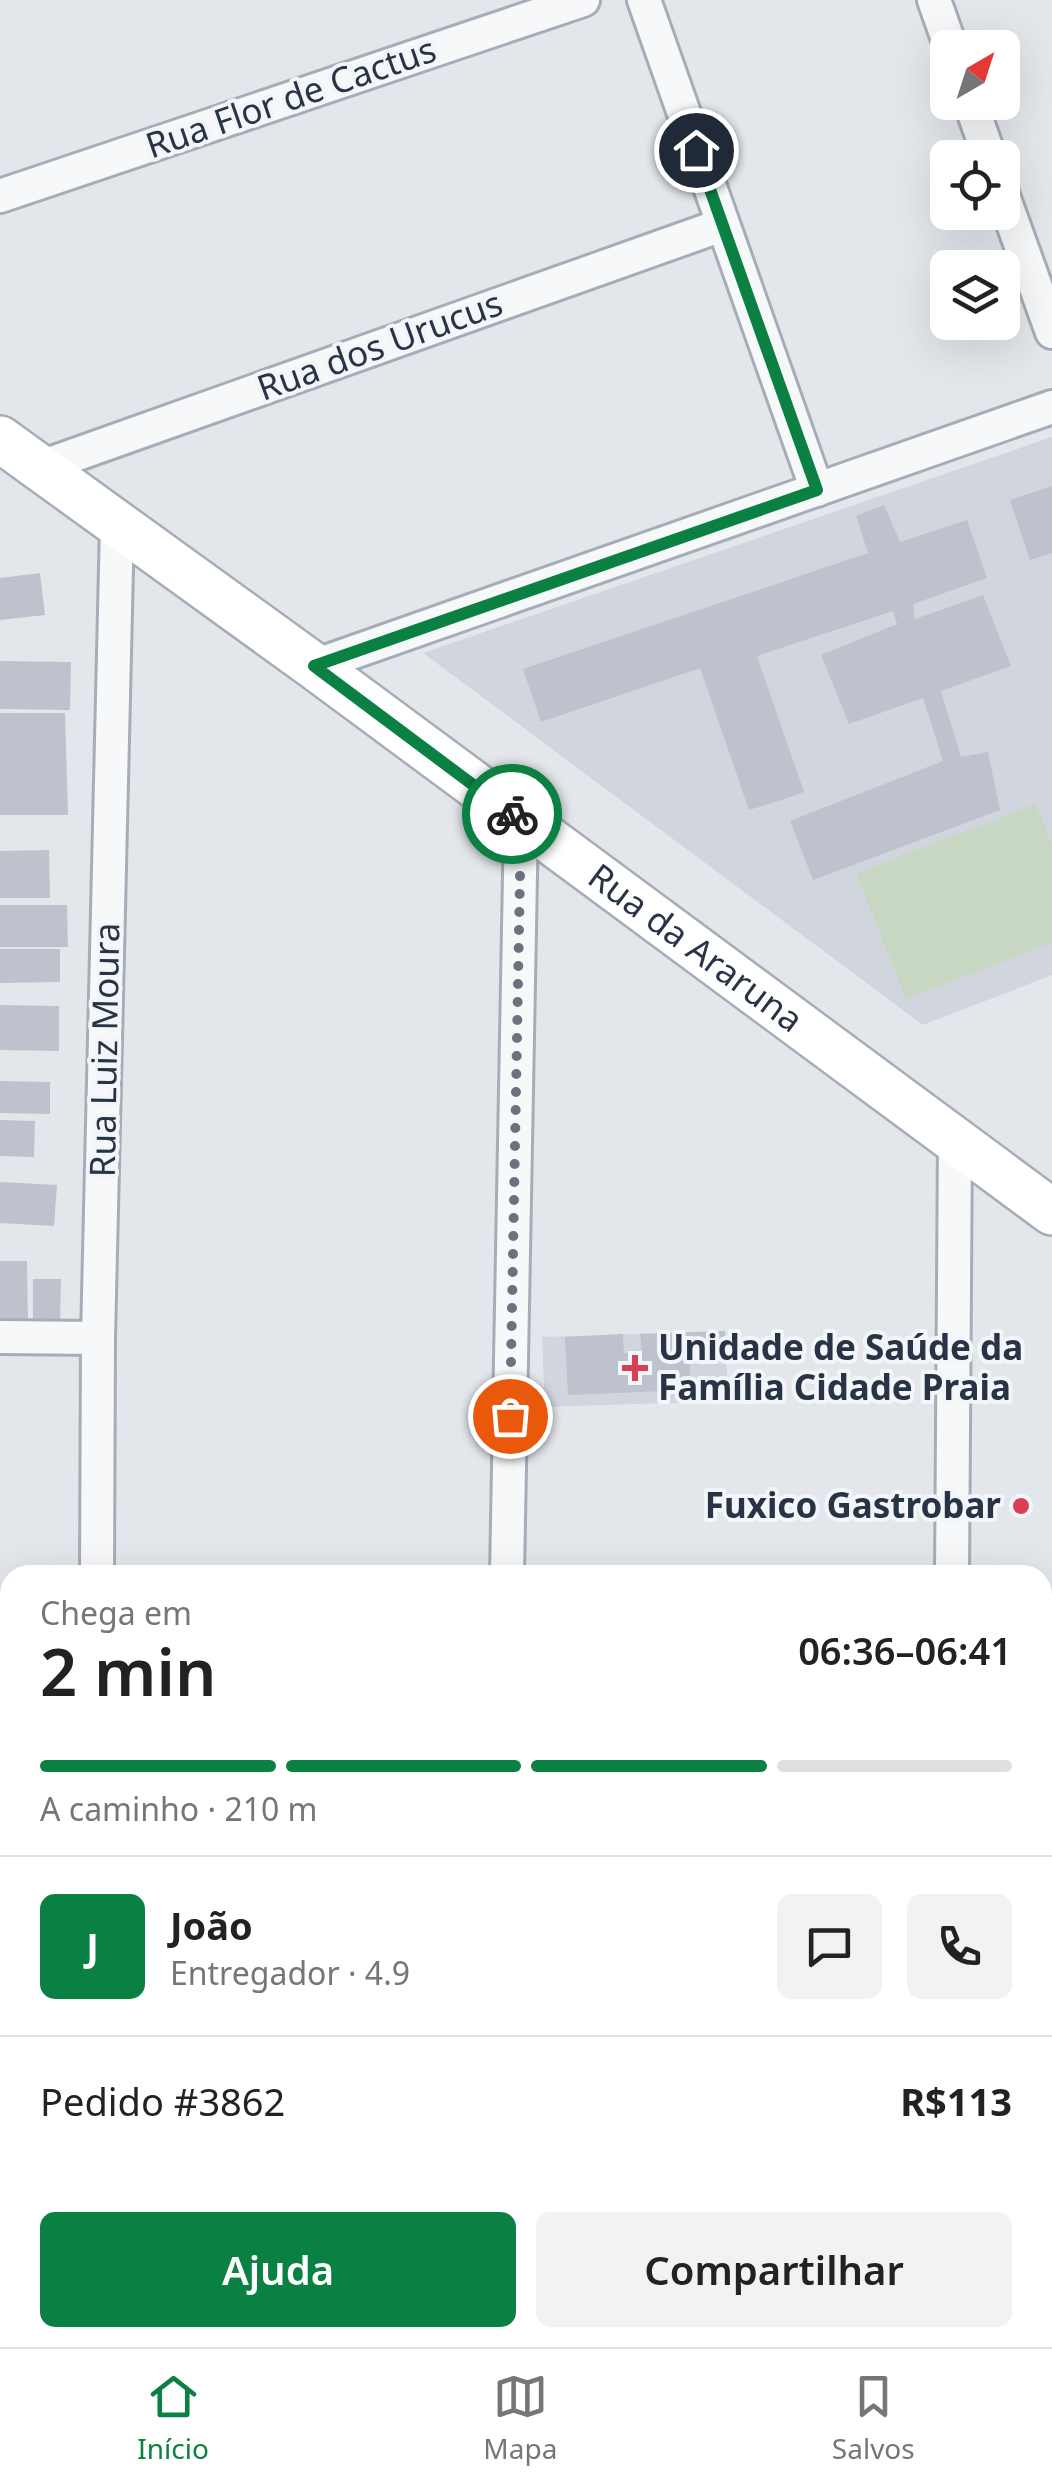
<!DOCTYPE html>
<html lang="pt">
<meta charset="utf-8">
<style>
body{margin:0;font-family:"Noto Sans",sans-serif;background:#f2f2f2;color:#222;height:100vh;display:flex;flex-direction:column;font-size:38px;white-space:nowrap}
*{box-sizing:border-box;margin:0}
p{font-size:32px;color:#767676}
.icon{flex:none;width:55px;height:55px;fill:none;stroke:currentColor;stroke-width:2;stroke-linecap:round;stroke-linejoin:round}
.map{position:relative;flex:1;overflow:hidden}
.details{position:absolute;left:0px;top:1565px;width:1052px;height:782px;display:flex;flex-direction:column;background:#fff;border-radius:30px 30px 0 0;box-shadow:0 10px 40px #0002}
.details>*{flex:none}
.needle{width:65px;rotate:39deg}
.tools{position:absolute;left:930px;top:30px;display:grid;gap:20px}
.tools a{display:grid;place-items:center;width:90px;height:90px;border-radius:15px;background:#fff;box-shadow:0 10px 40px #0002;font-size:50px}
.pin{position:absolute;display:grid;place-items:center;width:85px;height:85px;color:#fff;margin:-42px;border:5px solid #fff;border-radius:50%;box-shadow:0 2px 10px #0007}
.courier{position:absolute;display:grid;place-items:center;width:100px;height:100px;margin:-50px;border:8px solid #0b8043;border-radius:50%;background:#fff;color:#222;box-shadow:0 2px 12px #0007}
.head em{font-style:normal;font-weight:600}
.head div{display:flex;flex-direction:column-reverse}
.head{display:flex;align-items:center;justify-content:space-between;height:170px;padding:0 40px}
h1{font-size:65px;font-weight:600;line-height:75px}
.bar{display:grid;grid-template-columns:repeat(4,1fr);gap:15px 10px;align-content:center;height:120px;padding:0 40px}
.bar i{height:12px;border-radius:8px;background:#e0e0e0}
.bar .on{background:#0b8043}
.bar p{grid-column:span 4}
.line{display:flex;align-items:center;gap:25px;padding:0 40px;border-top:2px solid #e0e0e0}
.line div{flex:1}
.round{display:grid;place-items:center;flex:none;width:105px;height:105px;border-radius:15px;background:#f2f2f2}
.button{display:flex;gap:20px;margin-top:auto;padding:20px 40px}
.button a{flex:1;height:115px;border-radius:15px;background:#0b8043;color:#fff;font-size:40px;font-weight:600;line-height:115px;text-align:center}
.button a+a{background:#f2f2f2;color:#222}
.tabs{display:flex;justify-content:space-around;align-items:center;height:140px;border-top:2px solid #e0e0e0;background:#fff;font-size:28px;color:#767676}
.tabs a{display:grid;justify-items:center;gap:5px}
.tabs .on{color:#0b8043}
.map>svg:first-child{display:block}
.built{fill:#d1d6de}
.green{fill:#c8d7c3}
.building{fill:#bdc2cd}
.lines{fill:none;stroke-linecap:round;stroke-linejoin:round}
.street-casing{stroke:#a7adb7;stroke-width:38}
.secondary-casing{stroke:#a7adb7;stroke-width:50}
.street{stroke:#f6f8fa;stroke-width:32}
.secondary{stroke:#fff;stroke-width:45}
.done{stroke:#6a7280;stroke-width:10;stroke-dasharray:0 18}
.route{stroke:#0b8043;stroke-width:12}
.poi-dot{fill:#da3f55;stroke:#f3f6f9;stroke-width:4}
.labels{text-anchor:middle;stroke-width:8;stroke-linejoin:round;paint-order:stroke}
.street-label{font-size:35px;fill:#293346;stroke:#f3f6f9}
.poi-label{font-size:35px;font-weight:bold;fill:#293346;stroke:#f3f6f9;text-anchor:start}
</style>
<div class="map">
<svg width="1052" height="2347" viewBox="0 0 1052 2347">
<rect width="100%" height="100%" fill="#e3e7ec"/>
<path class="built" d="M1052,437V975L923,1025L423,653Z
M725,1331L728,1401L545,1407L542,1337Z"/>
<path class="green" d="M1036,804L1052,845V943L906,999L856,873Z"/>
<path class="building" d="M1052,486V553L1030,560L1010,500Z
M884,505L900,542L967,520L987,578L913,604L915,619L983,595L1011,666L941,691L961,757L988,752L1000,810L813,880L790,821L943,761L923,698L849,724L821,655L897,624L893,611L757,656L804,792L782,800L749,810L700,668L541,722L523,669L868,553L856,516Z
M40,573L45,615L0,620V578Z
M0,661L71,662L70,710L0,709Z
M0,713H65L68,815H0Z
M49,850L50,898H0V851Z
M0,905H67L68,947H0Z
M0,949H60V982L0,983Z
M0,1005L59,1006V1051L0,1050Z
M0,1081L50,1082V1114L0,1113Z
M0,1120L35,1121L34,1157L0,1156Z
M0,1182L57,1185L54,1226L0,1223Z
M0,1261H27L28,1321L0,1320Z
M33,1279H61L60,1322L33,1321Z
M725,1331L726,1351L689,1352L691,1390L568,1395L565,1337L623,1334L624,1353L642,1352L640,1334Z"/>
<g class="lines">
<defs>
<path id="street" d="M644,0L817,490
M934,0L951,48
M970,102L990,158
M1002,193L1052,332
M0,196L583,0
M38,468L722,225
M314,666L1052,407
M0,1337L98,1338
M97,1575L98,1338L117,525
M507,1575L521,821
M952,1575L955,1139
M0,2105H10
M1042,2279L1052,2278
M81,2347V2338
M499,2347V2338
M927,2347V2338"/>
<g id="secondary">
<path id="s1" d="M0,439L314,666L1052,1212"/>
</g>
</defs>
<use href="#street" class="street-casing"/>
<use href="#secondary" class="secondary-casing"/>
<use href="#street" class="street"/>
<use href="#secondary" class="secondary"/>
</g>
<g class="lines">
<path class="done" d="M510,1416L521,821L512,814"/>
<path class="route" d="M512,814L314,666L817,490L696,150"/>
</g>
<g class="poi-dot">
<path d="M630 1353h10v10h10v10h-10v10h-10v-10h-10v-10h10z"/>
<circle cx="1021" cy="1506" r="10"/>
</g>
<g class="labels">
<g class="street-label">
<text transform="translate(291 98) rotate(-19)" y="12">Rua Flor de Cactus</text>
<text transform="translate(380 346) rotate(-20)" y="12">Rua dos Urucus</text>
<text dy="12" stroke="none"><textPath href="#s1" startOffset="862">Rua da Araruna</textPath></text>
<text transform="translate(105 1050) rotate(-89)" y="12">Rua Luiz Moura</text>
</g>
<g class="poi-label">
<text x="658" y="1360">Unidade de Saúde da<tspan x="658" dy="40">Família Cidade Praia</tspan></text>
<text x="1001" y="1518" text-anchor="end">Fuxico Gastrobar</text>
</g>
</g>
</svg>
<div class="tools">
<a><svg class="needle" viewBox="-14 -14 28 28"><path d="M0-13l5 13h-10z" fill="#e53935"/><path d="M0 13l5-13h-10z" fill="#767676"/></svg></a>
<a><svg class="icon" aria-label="locate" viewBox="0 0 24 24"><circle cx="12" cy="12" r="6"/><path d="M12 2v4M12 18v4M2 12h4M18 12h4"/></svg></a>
<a><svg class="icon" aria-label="layers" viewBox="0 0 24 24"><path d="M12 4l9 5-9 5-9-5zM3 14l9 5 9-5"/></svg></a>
</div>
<div class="pin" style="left:510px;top:1416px;background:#ea580c"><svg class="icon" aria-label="bag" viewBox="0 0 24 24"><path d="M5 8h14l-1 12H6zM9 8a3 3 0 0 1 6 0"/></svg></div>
<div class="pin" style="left:696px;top:150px;background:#1f2937"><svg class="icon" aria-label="home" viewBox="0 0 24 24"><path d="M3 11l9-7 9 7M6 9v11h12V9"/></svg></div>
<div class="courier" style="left:512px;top:814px"><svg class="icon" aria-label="bike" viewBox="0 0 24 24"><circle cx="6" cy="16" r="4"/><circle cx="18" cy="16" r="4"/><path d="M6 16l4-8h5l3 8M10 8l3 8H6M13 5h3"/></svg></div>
<section class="details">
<div class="head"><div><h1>2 min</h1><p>Chega em</p></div><em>06:36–06:41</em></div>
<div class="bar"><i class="on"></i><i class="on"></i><i class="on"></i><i></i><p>A caminho · 210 m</p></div>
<div class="line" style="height:180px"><b class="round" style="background:#0b8043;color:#fff">J</b><div><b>João</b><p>Entregador · 4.9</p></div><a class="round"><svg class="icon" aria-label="chat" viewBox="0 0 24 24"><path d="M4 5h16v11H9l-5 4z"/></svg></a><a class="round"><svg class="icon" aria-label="phone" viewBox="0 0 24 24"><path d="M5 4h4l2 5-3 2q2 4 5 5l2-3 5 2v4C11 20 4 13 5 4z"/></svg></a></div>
<div class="line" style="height:130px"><div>Pedido #3862</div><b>R$113</b></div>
<div class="button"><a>Ajuda</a><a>Compartilhar</a></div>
</section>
</div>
<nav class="tabs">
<a class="on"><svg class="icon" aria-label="home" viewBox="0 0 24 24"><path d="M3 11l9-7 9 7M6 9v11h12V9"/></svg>Início</a>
<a><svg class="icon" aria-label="map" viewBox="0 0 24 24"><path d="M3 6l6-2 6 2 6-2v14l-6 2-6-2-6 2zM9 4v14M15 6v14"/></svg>Mapa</a>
<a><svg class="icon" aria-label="saved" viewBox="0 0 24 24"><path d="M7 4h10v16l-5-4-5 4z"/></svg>Salvos</a>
</nav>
